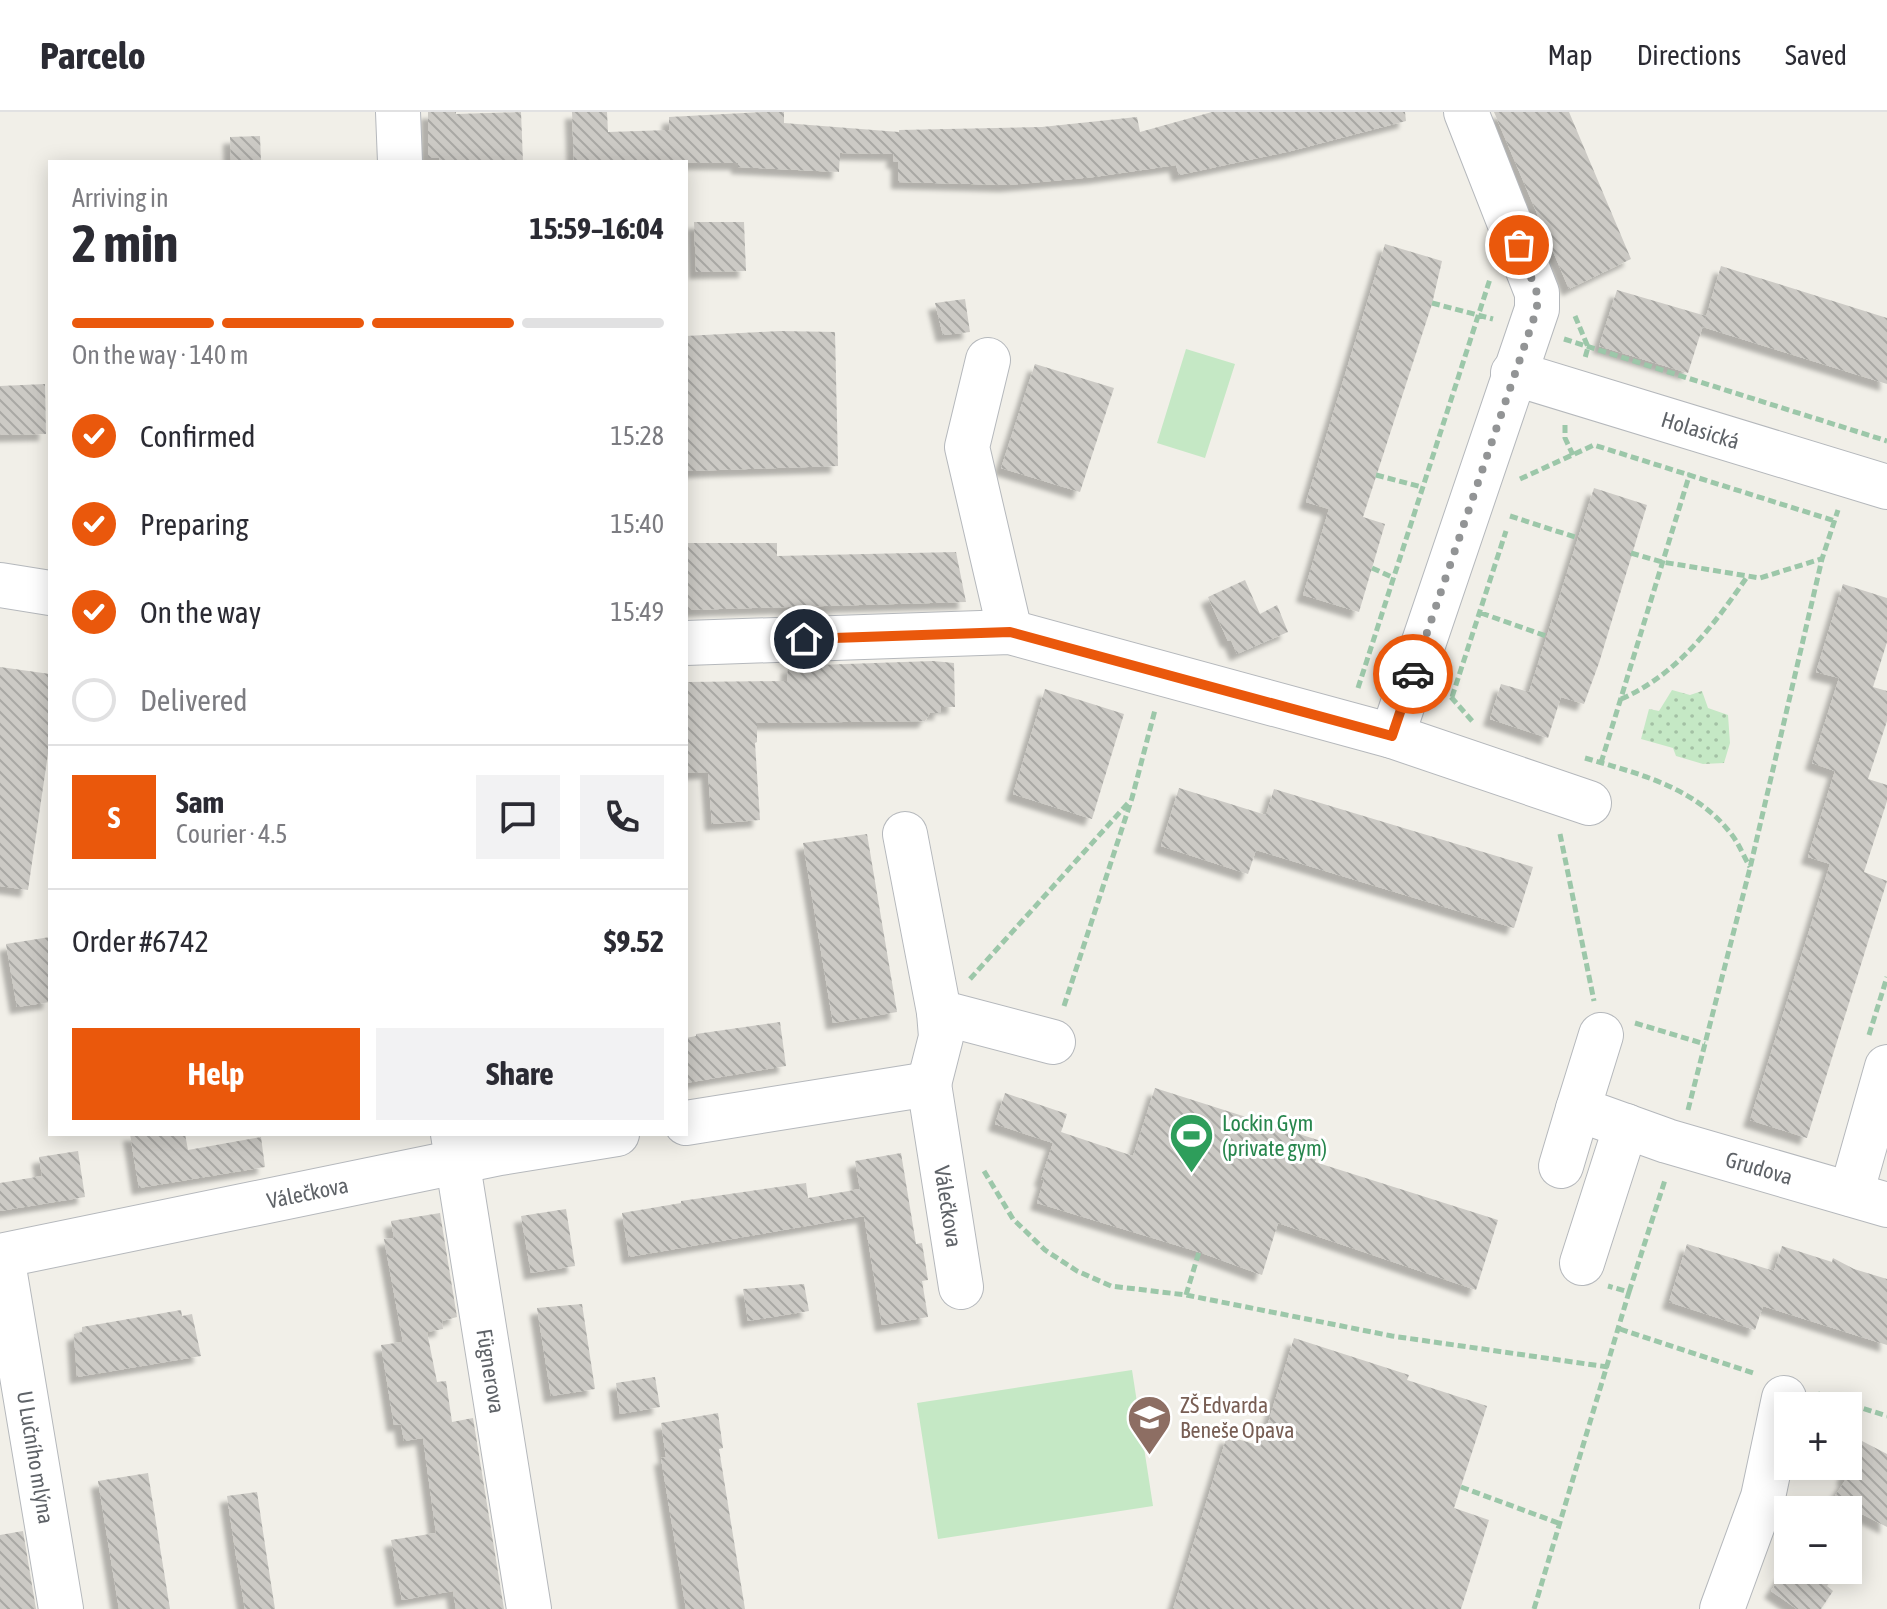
<!DOCTYPE html>
<meta charset="utf-8">
<style>
body{margin:0;font-family:"Asap Condensed",sans-serif;background:#f2f2f3;color:#2b2b33;height:100vh;display:flex;flex-direction:column;font-size:30px;white-space:nowrap}
*{box-sizing:border-box;margin:0}
p{font-size:26px;color:#7c7c81}
.icon{flex:none;width:44px;height:44px;fill:none;stroke:currentColor;stroke-width:2;stroke-linecap:round;stroke-linejoin:round}
.map{position:relative;flex:1;overflow:hidden}
.side{position:absolute;left:48px;top:48px;width:640px;height:976px;display:flex;flex-direction:column;background:#fff;border-radius:0px;box-shadow:0 4px 20px #0003}
.side>*{flex:none}
.tools{position:absolute;left:1774px;top:1280px;display:grid;gap:16px}
.tools a{display:grid;place-items:center;width:88px;height:88px;border-radius:0px;background:#fff;box-shadow:0 4px 20px #0003;font-size:40px}
.pin{position:absolute;display:grid;place-items:center;width:68px;height:68px;color:#fff;margin:-34px;border:4px solid #fff;border-radius:50%;box-shadow:0 2px 8px #0007}
.courier{position:absolute;display:grid;place-items:center;width:80px;height:80px;margin:-40px;border:6px solid #ea580c;border-radius:50%;background:#fff;color:#222;box-shadow:0 2px 10px #0007}
.headline em{font-style:normal;font-weight:700}
.headline div{display:flex;flex-direction:column-reverse}
.headline{display:flex;align-items:center;justify-content:space-between;height:136px;padding:0 24px}
h1{font-size:52px;font-weight:700;line-height:60px}
.bar{display:grid;grid-template-columns:repeat(4,1fr);gap:12px 8px;align-content:center;height:96px;padding:0 24px}
.bar i{height:10px;border-radius:6px;background:#e1e1e2}
.bar .active{background:#ea580c}
.bar p{grid-column:span 4}
.line{display:flex;align-items:center;gap:20px;padding:0 24px;border-top:2px solid #e1e1e2}
.line div{flex:1}
.round{display:grid;place-items:center;flex:none;width:84px;height:84px;border-radius:0px;background:#f2f2f3}
ol{padding:0 24px;list-style:none}
li{display:flex;align-items:center;gap:24px;height:88px}
li p{margin-inline-start:auto}
li .icon{padding:8px;border-radius:50%;background:#ea580c;color:#fff;stroke-width:4}
li:last-child{color:#7c7c81}
li i{width:44px;height:44px;border:4px solid #e1e1e2;border-radius:50%}
.primary-button{display:flex;gap:16px;margin-top:auto;padding:16px 24px}
.primary-button a{flex:1;height:92px;border-radius:0px;background:#ea580c;color:#fff;font-size:32px;font-weight:700;line-height:92px;text-align:center}
.primary-button a+a{background:#f2f2f3;color:#2b2b33}
header{display:flex;align-items:center;gap:48px;box-sizing:border-box;height:112px;padding:0 40px;background:#fff;border-bottom:2px solid #e1e1e2}
header strong{font-size:38px}
nav{display:flex;gap:44px;margin-inline-start:auto;font-size:28px}
.map>svg:first-child{display:block}
.green{fill:#c5e8c5}
.park{fill:url(#park-dots)}
.building{fill:url(#building-back-hatch);filter:url(#shadow)}
.lines{fill:none;stroke-linecap:round;stroke-linejoin:round}
.minor-casing{stroke:#b5b8bc;stroke-width:46}
.path{stroke:#9cc7a9;stroke-width:5;stroke-dasharray:8 4;stroke-linecap:butt}
.minor{stroke:#fff;stroke-width:44}
.done{stroke:#929495;stroke-width:8;stroke-dasharray:0 14.4}
.route{stroke:#ea580c;stroke-width:10}
.labels{text-anchor:middle;stroke-width:6;stroke-linejoin:round;paint-order:stroke}
.street-label{font-size:22px;fill:#5f6368;stroke:#fff}
.leisure-label{font-size:22px;fill:#27864d;stroke:#fff;text-anchor:start}
.education-label{font-size:22px;fill:#785e54;stroke:#fff;text-anchor:start}
</style>
<header>
<strong>Parcelo</strong>
<nav><a>Map</a><a>Directions</a><a>Saved</a></nav>
</header>
<div class="map">
<svg width="1887" height="1497" viewBox="0 0 1887 1497">
<defs>
<pattern id="park-dots" width="8" height="8" patternUnits="userSpaceOnUse" patternTransform="scale(2)"><rect width="8" height="8" fill="#c5e8c5"/><path d="M2 2h.1M6 6h.1" fill="none" stroke="#a3c0a4" stroke-width="1.8" stroke-linecap="round"/></pattern>
<pattern id="building-back-hatch" width="6" height="6" patternUnits="userSpaceOnUse" patternTransform="scale(2)"><rect width="6" height="6" fill="#cccac5"/><path d="M-1 5l2 2M0 0l6 6M5-1l2 2" fill="none" stroke="#a9a8a4"/></pattern>
<filter id="shadow"><feDropShadow dx="-7" dy="7" stdDeviation="2" flood-color="#0004"/></filter>
</defs>
<rect width="100%" height="100%" fill="#f1efe8"/>
<path class="green" d="M1186,237L1235,252L1205,346L1157,331Z
M1132,1258L1153,1394L938,1427L917,1291Z"/>
<path class="park" d="M1672,578L1690,583L1702,579L1708,596L1728,603L1730,631L1724,651L1703,652L1676,644L1673,636L1641,627L1649,597L1659,599Z"/>
<path class="building" d="M428,0H456V2L521,0L523,50H440L439,46H428Z
M572,0H607L608,20L669,18V5L763,0H784V11L899,20V18L1042,15L1137,5L1140,20L1212,0H1405L1406,9L1291,39L1179,63L1176,53L1094,65L1007,73L898,70V50L893,49L894,42L840,41L839,60L738,55V51L574,50Z
M1494,0H1569L1631,147L1569,177Z
M260,24L261,50H231L230,25Z
M694,110H744L746,159L696,160Z
M1385,132L1442,149L1432,192L1363,405L1385,412L1359,500L1303,483L1329,397L1306,390Z
M1721,154L1887,206V272L1703,215Z
M1617,178L1706,204L1688,261L1599,234Z
M965,187L970,220L943,223L935,191Z
M780,219L835,220L838,354L687,359L686,224Z
M1035,252L1114,276L1080,380L1001,356Z
M45,272L46,322L0,323V274Z
M1594,376L1647,393L1599,551L1584,592L1561,585L1548,626L1490,607L1501,572L1529,580Z
M686,431H777V444L956,440L966,490L686,498Z
M1245,468L1260,502L1277,493L1288,520L1237,542L1231,528L1228,529L1208,485Z
M1843,472L1887,486V530L1873,575L1887,579V609L1868,667L1887,673V689L1864,760L1887,769L1807,1026L1750,1008L1830,752L1808,745L1835,659L1812,651L1839,566L1816,560Z
M933,549L954,551L955,595H941V601H930L925,609L757,611V630L755,631L760,708L712,712L708,660L686,661V570L787,569L788,554Z
M0,555L50,562V628L28,778L0,774Z
M1045,577L1124,602L1092,707L1013,682Z
M1179,676L1266,703L1274,677L1533,755L1514,816L1256,738L1248,762L1161,734Z
M867,722L897,900L833,911L803,731Z
M50,825V890L17,895L6,832Z
M780,910L786,954L686,971V926L696,924V922Z
M1155,976L1321,1029L1315,1050L1498,1108L1476,1178L1278,1111L1262,1163L1199,1140L1037,1091L1044,1068L1041,1067L1053,1031L995,1012L1005,981L1067,1002L1061,1020L1133,1044Z
M130,1022H185L188,1038L261,1025L265,1055L139,1076Z
M78,1039L85,1085L0,1099V1071L42,1064L39,1045Z
M901,1041L916,1132L922,1131L928,1168L922,1169L928,1205L882,1213L864,1104L629,1145L622,1101L681,1091V1089L806,1071L808,1086L860,1077L855,1049Z
M566,1097L575,1154L531,1161L521,1104Z
M440,1101L457,1205L442,1209L443,1217L427,1220L437,1270L446,1269L452,1310L473,1306L504,1497H456L453,1479L402,1488L391,1428L436,1421L423,1326L404,1329L401,1312L394,1313L381,1233L403,1230L384,1127L394,1126L391,1109Z
M1687,1132L1774,1159L1782,1134L1832,1150L1833,1146L1854,1157L1887,1167V1233L1763,1194L1755,1218L1669,1190Z
M804,1172L809,1199L748,1209L743,1177Z
M582,1192L595,1277L551,1284L537,1196Z
M181,1198L182,1204L192,1202L201,1244L77,1265L74,1222L82,1220V1215Z
M1294,1226L1409,1263L1407,1268L1487,1294L1454,1396L1489,1408L1461,1497H1173L1227,1324L1261,1334Z
M655,1265L660,1295L620,1302L616,1271Z
M718,1301L723,1336L719,1337L745,1497H686L661,1346L666,1345L661,1311Z
M1862,1329L1887,1342V1415L1833,1387L1846,1367L1843,1365Z
M148,1361L170,1497H119L98,1369Z
M257,1380L267,1446L275,1497H245L236,1444L227,1384Z
M23,1419L36,1497H0V1423Z
M1785,1458H1838L1827,1474L1833,1479L1821,1497H1797L1771,1479Z"/>
<g class="lines">
<defs>
<g id="minor">
<path d="M398,0L400,50"/>
<path d="M988,248L967,335L1010,520"/>
<path id="s1" d="M1513,261L1887,375"/>
<path d="M0,473L50,481"/>
<path d="M686,531L1010,520L1392,624L1589,691"/>
<path d="M1392,624L1537,197V181L1466,0"/>
<path d="M905,722L939,900L941,925L929,972"/>
<path d="M939,900L1053,930"/>
<path id="s2" d="M1601,923L1578,997L1667,1029L1887,1093"/>
<path id="s3" d="M686,1011L929,972L961,1175"/>
<path id="s4" d="M453,1022L529,1497"/>
<path d="M1561,1054L1578,997"/>
<path d="M1851,1082L1887,955"/>
<path id="s5" d="M0,1144L500,1041L617,1022"/>
<path id="s6" d="M2,1144L61,1497"/>
<path d="M1582,1151L1626,1014"/>
<path d="M1722,1497L1763,1385L1784,1286"/>
</g>
</defs>
<use href="#minor" class="minor-casing"/>
<path class="path" d="M1432,191L1493,207
M1575,204L1588,235L1585,246
M1564,227L1887,329
M1565,313V326L1573,343
M1376,363L1422,375
M1520,367L1594,333L1835,409
M1510,404L1578,426
M1631,441L1662,450L1760,466L1821,447
M1372,456L1394,466
M1481,501L1546,524
M1358,576L1490,167
M1451,585L1473,610
M1452,585L1506,419
M1621,587C1677,563 1713,514 1747,465
M1585,646C1639,662 1696,675 1732,723C1739,732 1744,745 1750,755
M1601,651L1690,361
M1560,722L1594,889
M970,867L1129,690
M1064,894L1132,686L1155,598
M1635,911L1705,932
M1869,923L1887,865
M1688,998L1750,756L1822,447L1838,398
M984,1059L1013,1107L1045,1138L1077,1159L1111,1174L1186,1183L1392,1224L1608,1255
M1629,1180L1665,1068
M1186,1183L1199,1140
M1620,1217L1756,1262
M1818,1282L1887,1304
M1461,1375L1561,1412
M1534,1497L1629,1180L1608,1174"/>
<use href="#minor" class="minor"/>
</g>
<g class="lines">
<path class="done" d="M1413,562L1537,197V181L1519,133"/>
<path class="route" d="M804,527L1010,520L1392,624L1413,562"/>
</g>
<defs>
<symbol id="stadium-pin" viewBox="-11 -11 22 30"><path d="M0 17L-7.5 6A9.5 9.5 0 1 1 7.5 6Z" fill="#2e9e5b" stroke="#fff"/><path d="M0-5a6.5 5 0 1 0 0 10a6.5 5 0 1 0 0-10ZM-3.5-1.8h7v3.6h-7Z" fill="#fff"/></symbol>
<symbol id="school-pin" viewBox="-11 -11 22 30"><path d="M0 17L-7.5 6A9.5 9.5 0 1 1 7.5 6Z" fill="#8d6e63" stroke="#fff"/><path d="M0-5L7-2L0 1L-7-2ZM-4 1L0 2.5L4 1V4Q0 6-4 4Z" fill="#fff"/></symbol>
</defs>
<g fill-rule="evenodd">
<use href="#stadium-pin" x="1166" y="998" width="51" height="69"/>
<use href="#school-pin" x="1124" y="1280" width="51" height="69"/>
</g>
<g class="labels">
<g class="street-label">
<text dy="8" stroke="none"><textPath href="#s1" startOffset="196">Holasická</textPath></text>
<text dy="8" stroke="none"><textPath href="#s2" startOffset="268">Grudova</textPath></text>
<text dy="8" stroke="none"><textPath href="#s5" startOffset="314">Válečkova</textPath></text>
<text dy="8" stroke="none"><textPath href="#s3" startOffset="370">Válečkova</textPath></text>
<text dy="8" stroke="none"><textPath href="#s4" startOffset="240">Fügnerova</textPath></text>
<text dy="8" stroke="none"><textPath href="#s6" startOffset="204">U Lučního mlýna</textPath></text>
</g>
<g class="leisure-label">
<text x="1222" y="1019">Lockin Gym<tspan x="1222" dy="25">(private gym)</tspan></text>
</g>
<g class="education-label">
<text x="1180" y="1301">ZŠ Edvarda<tspan x="1180" dy="25">Beneše Opava</tspan></text>
</g>
</g>
</svg>
<div class="tools">
<a>+</a>
<a>−</a>
</div>
<div class="pin" style="left:1519px;top:133px;background:#ea580c"><svg class="icon" aria-label="bag" viewBox="0 0 24 24"><path d="M5 8h14l-1 12H6zM9 8a3 3 0 0 1 6 0"/></svg></div>
<div class="pin" style="left:804px;top:527px;background:#1f2937"><svg class="icon" aria-label="home" viewBox="0 0 24 24"><path d="M3 11l9-7 9 7M6 9v11h12V9"/></svg></div>
<div class="courier" style="left:1413px;top:562px"><svg class="icon" aria-label="car" viewBox="0 0 24 24"><path d="M5 17H2v-5l4-1 3-4h7l3 4 3 1v5h-3M9 17h6M6 11h13"/><circle cx="7" cy="17" r="2"/><circle cx="17" cy="17" r="2"/></svg></div>
<section class="side">
<div class="headline"><div><h1>2 min</h1><p>Arriving in</p></div><em>15:59–16:04</em></div>
<div class="bar"><i class="active"></i><i class="active"></i><i class="active"></i><i></i><p>On the way · 140 m</p></div>
<ol>
<li><svg class="icon" aria-label="check" viewBox="0 0 24 24"><path d="M5 12l5 5 9-10"/></svg>Confirmed<p>15:28</p></li>
<li><svg class="icon" aria-label="check" viewBox="0 0 24 24"><path d="M5 12l5 5 9-10"/></svg>Preparing<p>15:40</p></li>
<li><svg class="icon" aria-label="check" viewBox="0 0 24 24"><path d="M5 12l5 5 9-10"/></svg>On the way<p>15:49</p></li>
<li><i></i>Delivered</li>
</ol>
<div class="line" style="height:144px"><b class="round" style="background:#ea580c;color:#fff">S</b><div><b>Sam</b><p>Courier · 4.5</p></div><a class="round"><svg class="icon" aria-label="chat" viewBox="0 0 24 24"><path d="M4 5h16v11H9l-5 4z"/></svg></a><a class="round"><svg class="icon" aria-label="phone" viewBox="0 0 24 24"><path d="M5 4h4l2 5-3 2q2 4 5 5l2-3 5 2v4C11 20 4 13 5 4z"/></svg></a></div>
<div class="line" style="height:104px"><div>Order #6742</div><b>$9.52</b></div>
<div class="primary-button"><a>Help</a><a>Share</a></div>
</section>
</div>
